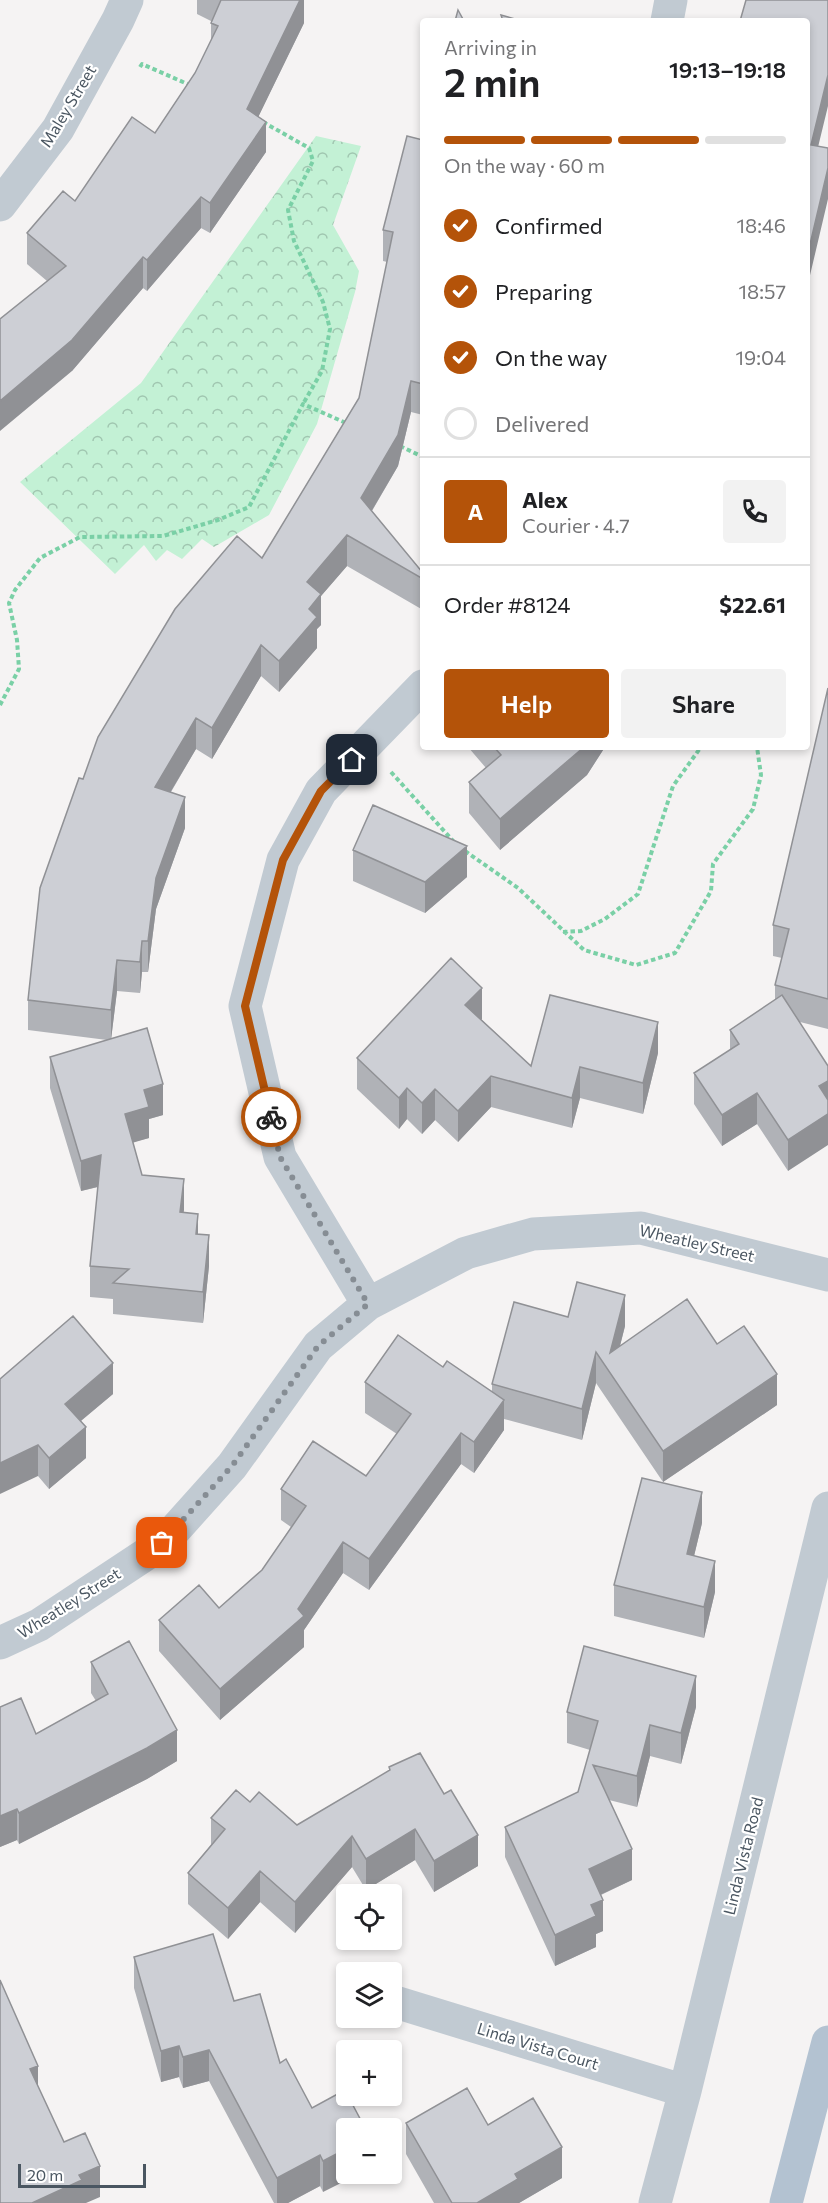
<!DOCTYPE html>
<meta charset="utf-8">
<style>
body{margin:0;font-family:Commissioner,sans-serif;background:#f2f2f2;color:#202124;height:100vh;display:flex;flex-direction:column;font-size:22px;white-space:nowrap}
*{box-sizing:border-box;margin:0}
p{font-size:20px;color:#757577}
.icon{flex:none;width:33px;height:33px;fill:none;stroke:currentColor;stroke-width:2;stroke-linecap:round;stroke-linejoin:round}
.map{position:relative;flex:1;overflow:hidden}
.details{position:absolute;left:420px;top:18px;width:390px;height:732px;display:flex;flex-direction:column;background:#fff;border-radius:6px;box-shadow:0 3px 9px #0003}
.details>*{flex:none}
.tools{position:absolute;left:336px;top:1884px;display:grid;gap:12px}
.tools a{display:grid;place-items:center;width:66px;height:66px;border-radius:6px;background:#fff;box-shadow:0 3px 9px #0003;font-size:30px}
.scale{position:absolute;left:18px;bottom:15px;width:128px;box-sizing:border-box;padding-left:6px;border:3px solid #4a5661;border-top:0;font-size:16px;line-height:21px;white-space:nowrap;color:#4a5661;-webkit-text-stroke:4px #fff;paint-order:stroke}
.pin{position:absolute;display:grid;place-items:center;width:51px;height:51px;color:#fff;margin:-26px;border-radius:12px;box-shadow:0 3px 9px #0006}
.courier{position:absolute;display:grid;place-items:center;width:60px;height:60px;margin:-30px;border:4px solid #b45309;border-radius:50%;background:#fff;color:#222;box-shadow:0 2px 8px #0007}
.summary em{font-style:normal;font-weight:600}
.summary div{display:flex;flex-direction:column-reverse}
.summary{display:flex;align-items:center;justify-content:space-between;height:102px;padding:0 24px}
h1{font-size:39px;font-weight:600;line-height:45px}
.bar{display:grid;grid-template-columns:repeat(4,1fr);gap:9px 6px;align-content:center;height:72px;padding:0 24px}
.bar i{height:8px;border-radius:4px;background:#e0e0e0}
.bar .active{background:#b45309}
.bar p{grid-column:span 4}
.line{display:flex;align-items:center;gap:15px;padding:0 24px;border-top:2px solid #e0e0e0}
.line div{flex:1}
.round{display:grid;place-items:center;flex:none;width:63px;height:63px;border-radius:6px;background:#f2f2f2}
ol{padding:0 24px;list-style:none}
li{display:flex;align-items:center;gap:18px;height:66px}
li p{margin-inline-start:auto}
li .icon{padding:6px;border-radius:50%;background:#b45309;color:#fff;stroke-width:4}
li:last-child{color:#757577}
li i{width:33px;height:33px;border:3px solid #e0e0e0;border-radius:50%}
.cta{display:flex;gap:12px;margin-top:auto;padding:12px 24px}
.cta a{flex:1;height:69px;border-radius:6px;background:#b45309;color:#fff;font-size:24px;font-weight:600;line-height:69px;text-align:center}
.cta a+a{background:#f2f2f2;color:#202124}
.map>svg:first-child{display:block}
.park{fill:url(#park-crowns)}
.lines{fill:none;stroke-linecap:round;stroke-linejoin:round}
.path{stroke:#7ad0a6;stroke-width:4;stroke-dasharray:4.5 3;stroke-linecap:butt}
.minor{stroke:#c1cad2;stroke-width:33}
.primary{stroke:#b3c2d1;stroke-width:33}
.wall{fill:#b0b2b7}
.shaded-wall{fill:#909195}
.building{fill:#cdcfd5;stroke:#909195;stroke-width:1.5}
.done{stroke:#868d94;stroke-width:6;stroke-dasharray:0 10.8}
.route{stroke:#b45309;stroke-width:8}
.labels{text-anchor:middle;stroke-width:4.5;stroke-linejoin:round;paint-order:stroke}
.street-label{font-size:16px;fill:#4a5661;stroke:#fff}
</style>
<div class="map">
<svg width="828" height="2203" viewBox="0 0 828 2203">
<defs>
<pattern id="park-crowns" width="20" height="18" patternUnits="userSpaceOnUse" patternTransform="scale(1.5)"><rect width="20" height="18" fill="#c3f1d5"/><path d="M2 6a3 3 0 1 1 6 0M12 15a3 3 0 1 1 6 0" fill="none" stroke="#a0c6b0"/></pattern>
</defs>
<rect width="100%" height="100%" fill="#f5f3f3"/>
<path class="park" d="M316,136L361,146L333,225L359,271L355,292L317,424L269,515L214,547L202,539L182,559L167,550L156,561L144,545L115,574L20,482L141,383Z"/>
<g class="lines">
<path class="path" d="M140,67L142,64L192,86
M263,122L309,148L313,161L288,210L294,241L323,302L330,329L322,371L303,404
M400,446L423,457
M0,705L19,669L17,640L9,603L15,590L40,558L80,537L163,536L218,520L249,507L303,404L346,423
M391,772L454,842
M465,851L518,888L584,950L636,965L675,953L711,891L713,864L753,809L761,775L757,747
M563,932L581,931L605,919L638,894L673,786L701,747"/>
<path class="minor" d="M667,21L671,0
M0,205L58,129L118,20L127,0
M368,1304L280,1157L245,1006L283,860L321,791L423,686
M0,1643L39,1625L163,1543L232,1466L318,1346L368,1304L466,1253L533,1234L641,1228L828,1275
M392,2001L685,2091
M655,2203L685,2091L828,1508"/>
<path class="primary" d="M786,2203L828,2042"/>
</g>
<path class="wall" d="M197,0H304V23L258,117L266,152L210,233L201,228L147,291L143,288L72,371L47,281L27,264V233L75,201L155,133L195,73L211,42V21L197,14Z
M423,140V415L411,412L398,466L372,511L423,573V610L347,566L321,596V625L317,629V648L279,692L261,676L212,759L196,749L171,792L185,828L156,909L148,972H142L140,993L117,991L111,1039L163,1115L149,1119V1138L133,1142L142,1175L183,1213L198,1234L209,1266L203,1323L113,1314V1299L90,1297V1266L98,1187L81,1191L50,1088V1057L107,1040L28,1030V1000L83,779L262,558L359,398L387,262L383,261V230Z
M828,688V1029L800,1022L788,1171L757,1124L722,1146L694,1104V1073L730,1050V1030L775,1000V985L782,958L773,956V925Z
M468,747H605L587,775L500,850L469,813V782L486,768Z
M353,850L467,877L425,913L353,881Z
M481,1019L531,1066L658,1053L643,1114L580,1098L572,1128L491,1107L458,1142L435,1120L422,1134L407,1119L399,1129L357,1089V1058L482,1019Z
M568,1317L625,1326L620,1346L717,1344L777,1405L663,1482L596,1383L582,1440L504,1419V1430L474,1473L461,1464L369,1590L343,1573L304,1630V1647L220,1720L159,1651V1620L219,1608L262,1570L291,1527L281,1520V1489L366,1476L397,1434L365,1413V1382L443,1367L492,1391V1384Z
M0,1379L113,1394L81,1421L86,1458L49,1489L38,1476Z
M702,1523L694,1556L715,1592L704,1638L614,1616V1585Z
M91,1662L177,1761L147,1779L19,1844L17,1840L0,1847V1707L36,1734L96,1701L91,1693Z
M696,1707L681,1764L650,1756L637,1807L609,1800L632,1880L601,1895L603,1931L596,1934V1947L555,1966L505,1857V1827L578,1792L590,1750L567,1743V1712Z
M389,1767L478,1866L434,1892L415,1860L366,1890L352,1867L295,1933L260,1902L228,1939L188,1904V1873L211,1845V1818L250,1802L297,1825L389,1771Z
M134,1957L234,2001L312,2108L345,2090L323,2192L320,2186L288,2203H274L209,2081L183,2088L179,2077L161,2082L134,1988Z
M406,2123L488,2125L562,2178L519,2203H434L406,2154Z"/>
<path class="shaded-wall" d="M300,0H304V23L247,140V109Z
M828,75V106L811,176V145Z
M266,122V152L210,233V203Z
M828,168V199L807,288V257Z
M201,197V228L147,291V260Z
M143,257V288L72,371L0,431V401Z
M411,381V412L398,466L361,529V498Z
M347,535V566L321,596V625L317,629V648L279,692V661L307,582Z
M261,645V676L212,759V728Z
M196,718V749L155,818V787Z
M584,747H605L587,775L500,850V819Z
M185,797V828L156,909L148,972V941L156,878Z
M467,846V877L425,913V882Z
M142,941V972L140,993V962Z
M117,960V991L111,1040V1010Z
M482,988V1019L465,1036V1005Z
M658,1022V1053L643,1114V1083Z
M580,1067V1098L572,1128V1098Z
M491,1076V1107L458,1142V1111Z
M828,1081V1112L819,1086Z
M163,1084V1115L149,1119V1138L125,1145V1114L144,1090Z
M407,1088V1119L399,1129V1098Z
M435,1089V1120L422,1134V1103Z
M757,1093V1124L722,1146V1115Z
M828,1114V1145L788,1171V1140Z
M101,1155V1186L81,1191V1161Z
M184,1179V1210L180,1243V1212Z
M198,1214V1245L196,1234Z
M209,1235V1266L203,1323V1292Z
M625,1295V1326L612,1377L610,1353Z
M596,1352V1383L582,1440V1409Z
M113,1363V1394L65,1434V1404Z
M777,1374V1405L663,1482V1451Z
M504,1400V1430L474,1473V1442Z
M86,1427V1458L49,1489V1458Z
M461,1433V1464L369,1590V1559Z
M38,1445V1476L0,1494V1463Z
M702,1492V1523L687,1585V1554Z
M343,1542V1573L304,1630V1647L220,1720V1689L298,1609Z
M715,1561V1592L704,1638V1607Z
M696,1676V1707L681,1764V1733Z
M650,1725V1756L637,1807V1776Z
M177,1730V1761L147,1779L19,1844V1813Z
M17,1809V1840L0,1847V1816Z
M415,1829V1860L366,1890V1859Z
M478,1835V1866L434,1892V1861Z
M352,1836V1867L295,1933V1902Z
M632,1849V1880L589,1900V1869Z
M260,1871V1902L228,1939V1908Z
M603,1900V1931L596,1934V1947L555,1966V1935L591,1905Z
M179,2046V2077L161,2082V2051Z
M209,2050V2081L183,2088V2057Z
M38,2066V2097L30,2069Z
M562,2147V2178L519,2203H477L515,2174Z
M346,2149V2174H359L323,2192V2161Z
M320,2155V2186L288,2203H277V2178Z
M100,2166V2197L86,2203H32L79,2175Z"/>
<path class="building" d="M221,0H300L247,109L266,122L210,203L201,197L147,260L143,257L72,340L0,401V319L66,266L27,233L63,191L75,201L132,117L155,133L195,73L218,26L211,23Z
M746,0H828V75L811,145L828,148V168L807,257V21H740Z
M458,10L464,21H455Z
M501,15L522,21H503Z
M407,136L423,140V384L411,381L398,435L361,498L423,573V579L347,535L307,582L321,594L309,609L317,617L279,661L261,645L212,728L196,718L155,787L185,797L156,878L148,941H142L140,962L117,960L111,1010L28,1000L40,888L79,778L83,779L98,737L175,609L237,536L262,558L359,398L393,232L383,230Z
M828,688V999L775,985L789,929L773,925Z
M494,747H584L500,819L469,782L501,755Z
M373,805L467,846L425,882L353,850Z
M451,958L482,988L465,1005L531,1066L550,995L658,1022L643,1083L580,1067L572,1098L491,1076L458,1111L435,1089L422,1103L407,1088L399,1098L357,1058Z
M782,995L828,1066V1081L819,1086L828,1100V1114L788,1140L757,1093L722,1115L694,1073L739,1044L730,1030Z
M147,1028L163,1084L144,1090L149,1107L125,1114L142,1175L184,1179L180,1212L198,1214L196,1234L209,1235L203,1292L113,1283L129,1269L90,1266L101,1155L81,1161L50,1057Z
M577,1282L625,1295L610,1353L687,1299L717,1344L744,1326L777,1374L663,1451L596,1352L582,1409L492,1384L514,1302L568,1317Z
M73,1316L113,1363L65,1404L86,1427L49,1458L38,1445L0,1463V1379Z
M398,1335L443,1367L447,1361L504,1400L474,1442L461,1433L369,1559L343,1542L298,1609L304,1616L220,1689L159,1620L199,1585L219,1608L262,1570L306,1506L281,1489L313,1441L366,1476L411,1414L365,1382Z
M642,1478L702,1492L687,1554L715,1561L704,1607L614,1585Z
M129,1641L177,1730L147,1748L19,1813L17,1809L0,1816V1707L21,1698L36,1734L108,1694L91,1662Z
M584,1646L696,1676L681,1733L650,1725L637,1776L593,1765L632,1849L589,1869L603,1900L591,1905L596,1916L555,1935L505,1827L578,1792L598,1721L567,1712Z
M420,1753L444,1794L451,1790L478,1835L434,1861L415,1829L366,1859L352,1836L295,1902L260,1871L228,1908L188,1873L225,1829L211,1818L236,1790L250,1802L259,1792L297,1825L390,1770L389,1767Z
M213,1934L234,2001L260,1994L280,2063L286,2059L312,2108L345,2090L346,2096H348L365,2128H346V2149L323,2161L320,2155L277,2178L209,2050L183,2057L179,2046L161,2051L134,1957Z
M0,1980L38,2066L30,2069L64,2142L85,2133L100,2166L79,2175L82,2180L32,2203H0Z
M467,2088L488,2125L533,2098L562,2147L515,2174L518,2179L477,2203H452L406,2123Z"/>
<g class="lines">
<path class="done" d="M162,1543L232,1466L318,1346L368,1304L280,1157L271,1117"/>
<path class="route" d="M271,1117L245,1006L283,860L321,791L352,760"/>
</g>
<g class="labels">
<g class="street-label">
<text transform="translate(68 106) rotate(-59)" y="6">Maley Street</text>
<text transform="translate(697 1243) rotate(13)" y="6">Wheatley Street</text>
<text transform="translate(69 1603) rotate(-32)" y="6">Wheatley Street</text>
<text transform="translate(743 1856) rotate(-76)" y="6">Linda Vista Road</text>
<text transform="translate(538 2046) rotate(17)" y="6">Linda Vista Court</text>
</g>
</g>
</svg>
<div class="tools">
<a><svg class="icon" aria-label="locate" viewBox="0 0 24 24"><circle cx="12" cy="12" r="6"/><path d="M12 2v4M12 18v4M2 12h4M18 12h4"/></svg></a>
<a><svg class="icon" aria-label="layers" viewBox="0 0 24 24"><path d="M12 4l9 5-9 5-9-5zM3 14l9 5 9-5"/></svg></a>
<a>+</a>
<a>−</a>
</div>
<div class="scale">20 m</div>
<div class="pin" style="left:162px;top:1543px;background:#ea580c"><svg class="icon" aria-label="bag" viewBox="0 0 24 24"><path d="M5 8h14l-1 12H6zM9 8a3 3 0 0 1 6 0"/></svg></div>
<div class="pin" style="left:352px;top:760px;background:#1f2937"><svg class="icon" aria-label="home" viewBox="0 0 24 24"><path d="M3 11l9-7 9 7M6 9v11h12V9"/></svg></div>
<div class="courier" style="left:271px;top:1117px"><svg class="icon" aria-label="bike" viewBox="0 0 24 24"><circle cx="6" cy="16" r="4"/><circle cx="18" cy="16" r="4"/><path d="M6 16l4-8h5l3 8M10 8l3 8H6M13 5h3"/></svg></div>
<section class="details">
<div class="summary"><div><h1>2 min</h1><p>Arriving in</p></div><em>19:13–19:18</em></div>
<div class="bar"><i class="active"></i><i class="active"></i><i class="active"></i><i></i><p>On the way · 60 m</p></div>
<ol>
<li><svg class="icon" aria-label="check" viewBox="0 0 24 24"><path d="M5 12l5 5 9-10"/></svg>Confirmed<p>18:46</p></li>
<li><svg class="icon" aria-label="check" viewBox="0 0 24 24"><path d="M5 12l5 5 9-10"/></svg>Preparing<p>18:57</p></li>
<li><svg class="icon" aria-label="check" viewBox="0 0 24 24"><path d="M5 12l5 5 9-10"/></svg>On the way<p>19:04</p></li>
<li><i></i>Delivered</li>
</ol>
<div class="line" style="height:108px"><b class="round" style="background:#b45309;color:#fff">A</b><div><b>Alex</b><p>Courier · 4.7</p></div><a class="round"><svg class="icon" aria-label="phone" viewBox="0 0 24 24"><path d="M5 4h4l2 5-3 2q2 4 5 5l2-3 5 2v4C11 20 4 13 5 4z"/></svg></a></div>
<div class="line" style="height:78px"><div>Order #8124</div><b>$22.61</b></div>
<div class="cta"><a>Help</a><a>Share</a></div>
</section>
</div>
